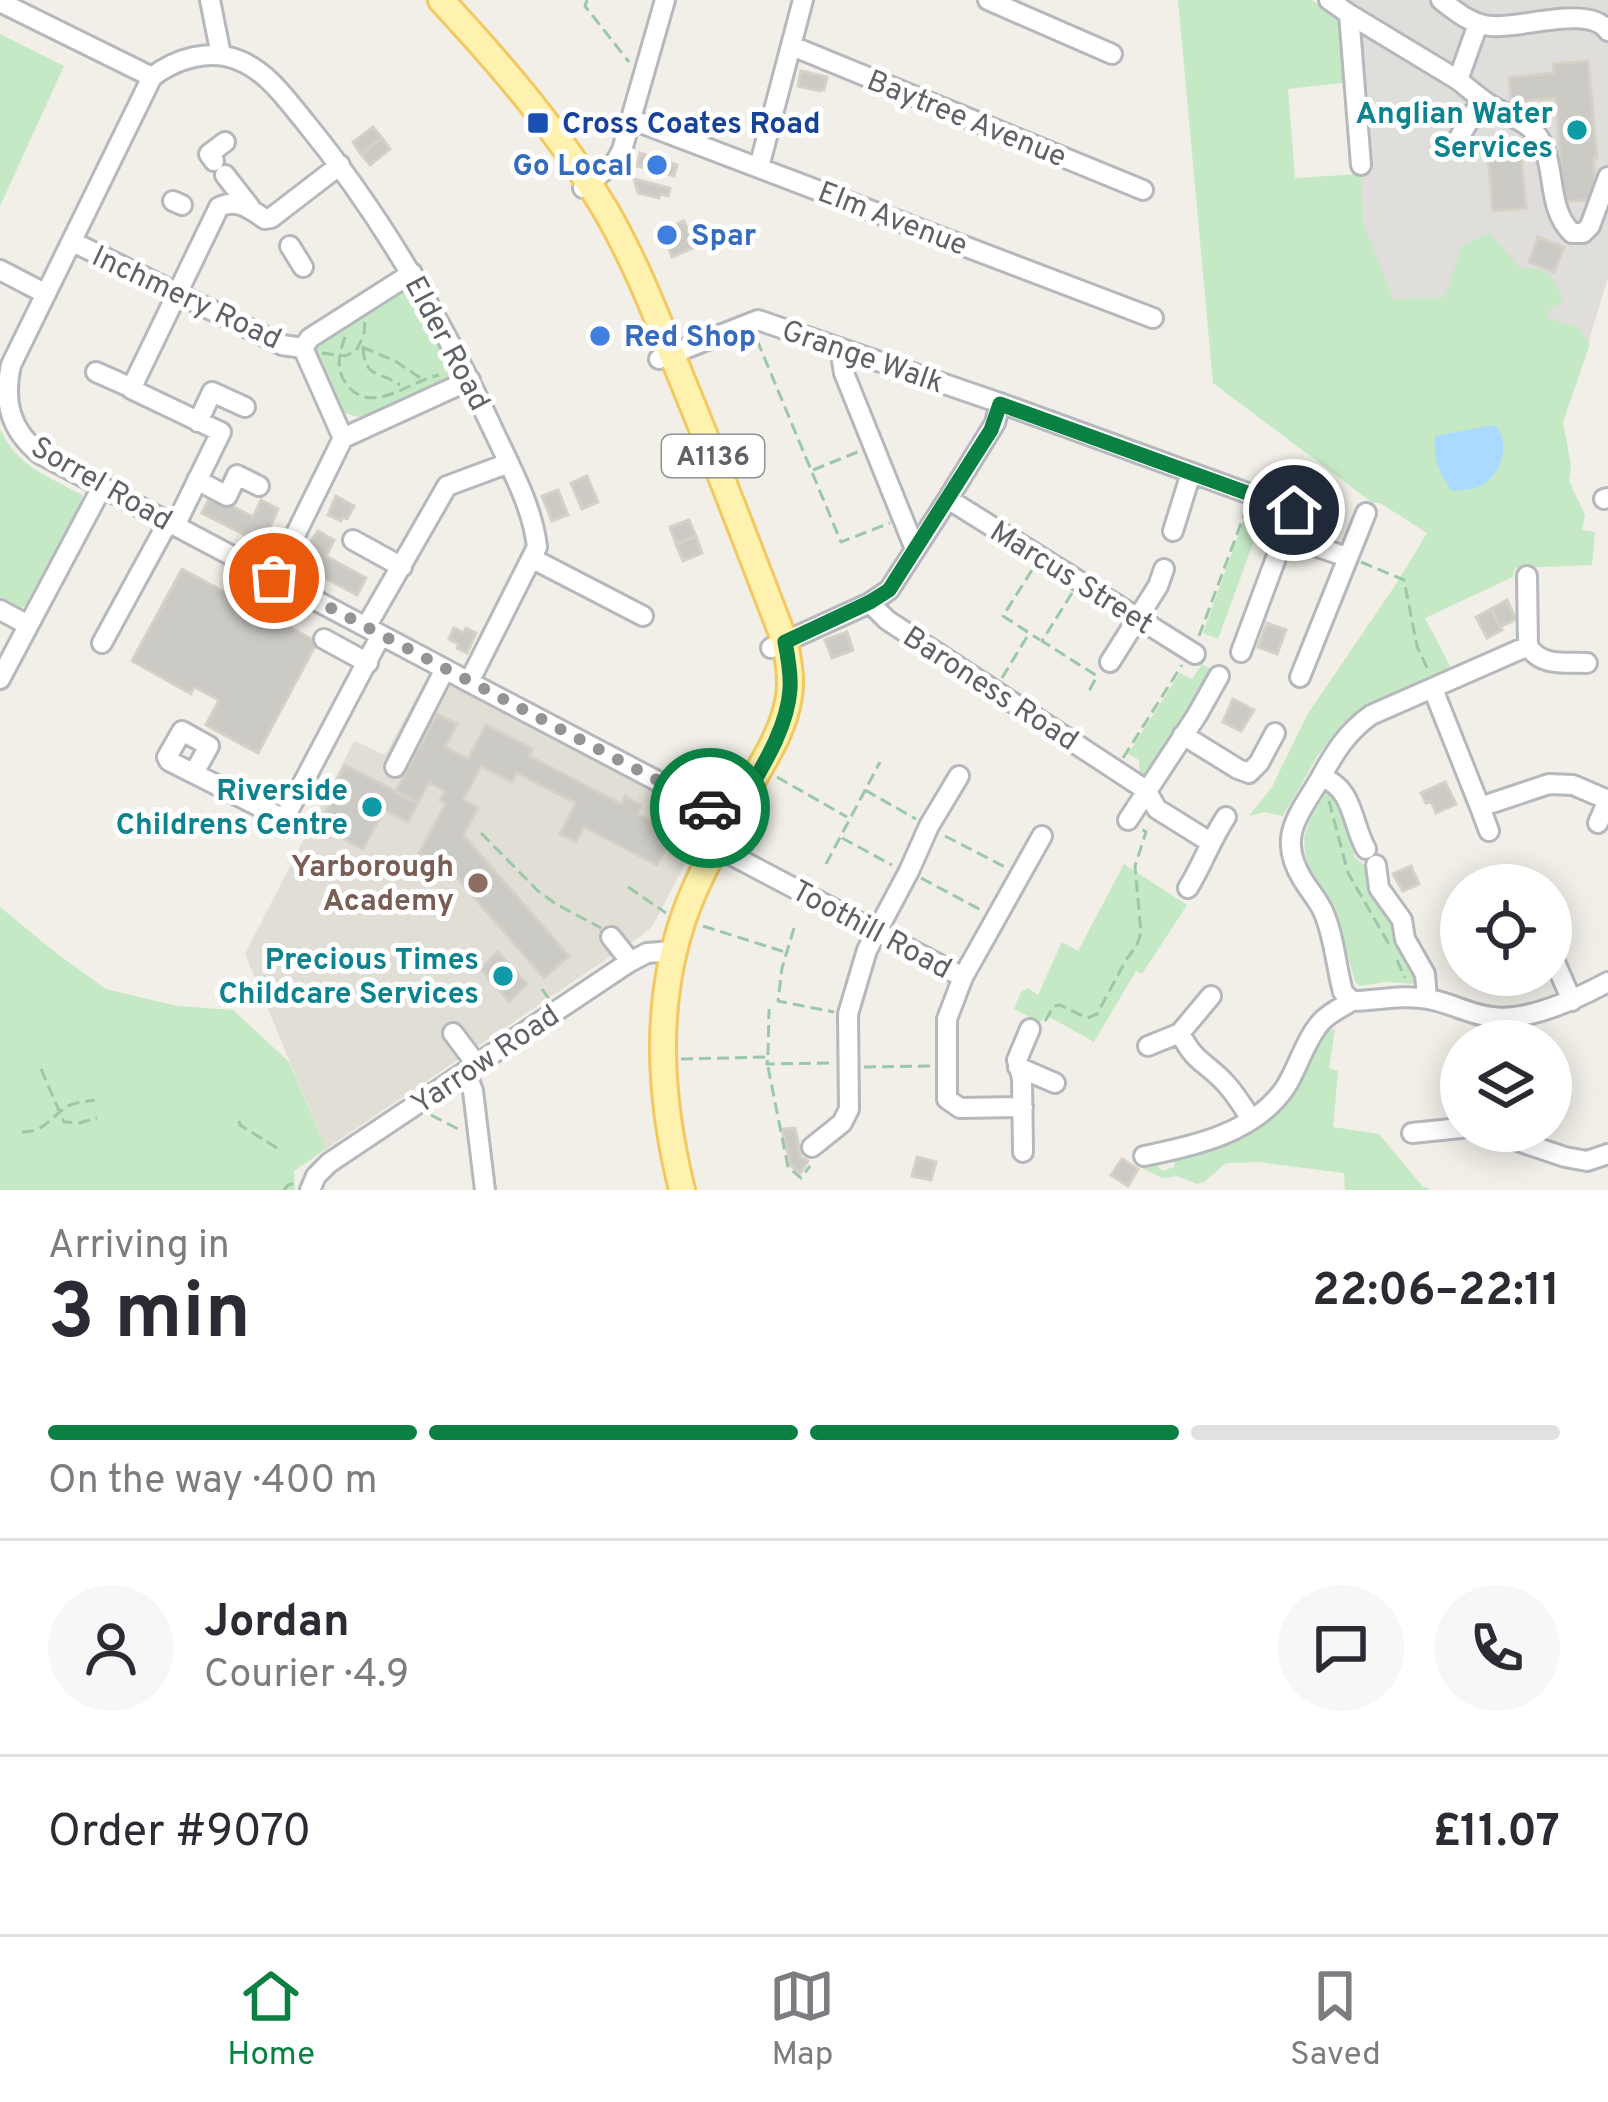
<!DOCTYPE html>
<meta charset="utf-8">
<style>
body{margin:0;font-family:Overpass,sans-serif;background:#f7f7f7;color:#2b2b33;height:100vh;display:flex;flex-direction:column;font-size:45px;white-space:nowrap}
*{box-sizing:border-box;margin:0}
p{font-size:39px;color:#7c7c81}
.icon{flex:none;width:66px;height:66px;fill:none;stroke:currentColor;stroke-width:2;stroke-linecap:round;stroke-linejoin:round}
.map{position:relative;height:1190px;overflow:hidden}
.details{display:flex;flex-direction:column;background:#fff;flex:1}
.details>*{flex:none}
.fabs{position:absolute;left:1440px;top:864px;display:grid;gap:24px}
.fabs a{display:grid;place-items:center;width:132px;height:132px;border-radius:50%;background:#fff;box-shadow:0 6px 30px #0003;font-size:60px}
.pin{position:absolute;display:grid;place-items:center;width:102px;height:102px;color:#fff;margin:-51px;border:6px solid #fff;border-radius:50%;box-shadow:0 3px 12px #0007}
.courier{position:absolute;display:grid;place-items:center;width:120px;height:120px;margin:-60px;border:9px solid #0b8043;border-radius:50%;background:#fff;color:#222;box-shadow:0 3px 15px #0007}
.head em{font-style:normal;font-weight:700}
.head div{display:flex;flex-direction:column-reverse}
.head{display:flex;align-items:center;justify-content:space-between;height:204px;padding:0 48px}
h1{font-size:78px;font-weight:700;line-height:90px}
.bar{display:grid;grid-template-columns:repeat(4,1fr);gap:18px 12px;align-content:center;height:144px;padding:0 48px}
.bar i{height:15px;border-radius:9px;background:#e1e1e2}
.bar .selected{background:#0b8043}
.bar p{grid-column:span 4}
.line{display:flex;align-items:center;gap:30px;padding:0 48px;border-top:3px solid #e1e1e2}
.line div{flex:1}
.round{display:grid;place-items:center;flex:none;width:126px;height:126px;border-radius:63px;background:#f7f7f7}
.menu{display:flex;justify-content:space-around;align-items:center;height:168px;border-top:3px solid #e1e1e2;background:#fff;font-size:33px;color:#7c7c81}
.menu a{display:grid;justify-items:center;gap:6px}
.menu .selected{color:#0b8043}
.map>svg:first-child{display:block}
.industrial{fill:#e0deda}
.education{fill:#e1ded6}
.green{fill:#c5e8c5}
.water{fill:#aadaff}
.building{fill:#cccac5;stroke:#d6d1c6;stroke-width:3}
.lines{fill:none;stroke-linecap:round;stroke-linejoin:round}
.minor-casing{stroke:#b5b8bc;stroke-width:24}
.major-casing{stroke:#f2c960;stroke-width:30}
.path{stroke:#9cc7a9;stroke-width:3;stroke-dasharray:12 6;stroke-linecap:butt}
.minor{stroke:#fff;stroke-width:18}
.major{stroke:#fff2af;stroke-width:24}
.done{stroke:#929495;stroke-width:12;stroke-dasharray:0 21.6}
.route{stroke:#0b8043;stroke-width:15}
.transit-dot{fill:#1a4fb4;stroke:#fff;stroke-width:4.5}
.culture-dot{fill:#0f9aa8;stroke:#fff;stroke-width:4.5}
.shop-dot{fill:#3f7fe0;stroke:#fff;stroke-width:4.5}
.education-dot{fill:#8d6e63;stroke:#fff;stroke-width:4.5}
.labels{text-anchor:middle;stroke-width:10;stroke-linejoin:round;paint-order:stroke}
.shield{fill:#fff;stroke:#8f9295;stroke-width:3}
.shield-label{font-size:27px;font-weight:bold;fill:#5f6368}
.culture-label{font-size:30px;font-weight:bold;fill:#0d838f;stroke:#fff;text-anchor:end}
.street-label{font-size:30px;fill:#5f6368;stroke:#fff}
.transit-label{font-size:30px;font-weight:bold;fill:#164399;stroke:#fff;text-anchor:start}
.shop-label{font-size:30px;font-weight:bold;fill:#366cbe;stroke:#fff;text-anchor:start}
.education-label{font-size:30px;font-weight:bold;fill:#785e54;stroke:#fff;text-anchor:end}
</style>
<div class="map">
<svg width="1608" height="1190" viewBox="0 0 1608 1190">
<rect width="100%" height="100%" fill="#f1efe8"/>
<path class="industrial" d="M1339,0H1608V277L1585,354L1368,313L1361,187L1349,41Z"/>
<path class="education" d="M428,676L451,683L680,805L695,820L697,841L652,927L642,935L326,1149L245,954L354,741L385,755Z"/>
<path class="green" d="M1178,0H1311L1347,22L1351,82L1288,89L1295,178L1361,174L1363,223L1393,299L1445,297L1462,246L1489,233L1520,268C1548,266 1553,276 1563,300L1547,312V318L1578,327L1590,344L1563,422L1571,465L1569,481L1585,515L1582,530L1595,532L1592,565L1515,568L1513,577L1425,618L1451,668L1358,710L1343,723L1318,755L1283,816L1264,812L1249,816L1272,787L1307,715L1396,584L1427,533L1380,503H1373L1213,383Z
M0,34L64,66L0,206Z
M404,289L419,298L452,361L449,378L362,418L341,412L314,354L319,341Z
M0,429C18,467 46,475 82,495L81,503L25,606L18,609L0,602Z
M1246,514L1262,519L1218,639L1203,633Z
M1202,664L1213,670L1144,776L1140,774L1139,760L1128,754L1180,673L1192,679Z
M1330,786L1345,805L1350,836L1359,848L1353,856L1368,868L1370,889L1396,925L1401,951L1419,977L1417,984L1386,982L1359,986L1355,982L1335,907L1308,865L1305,853L1304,838L1309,821Z
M1124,864L1187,905L1142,974L1136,971L1094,1042L1046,1015L1040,1022L1014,1009L1021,992L1028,988L1038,995L1062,942L1078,951Z
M0,907L56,953L106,989L177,1006L233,1010L289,1062L326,1149L294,1171L295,1190H0Z
M1335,1029L1329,1068L1338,1071L1333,1127L1379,1134L1422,1186L1431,1190H1345L1344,1173L1259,1162L1226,1163L1204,1182L1197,1184L1177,1176L1162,1178L1136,1165L1155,1163L1162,1171L1174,1167L1176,1154L1251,1128L1319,1033Z"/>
<path class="water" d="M1495,425C1511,442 1502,474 1482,485C1473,490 1461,490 1452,491C1439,473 1433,459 1435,436Z"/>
<path class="building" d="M1588,61L1597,158H1593L1597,199L1563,202L1556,98L1511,102L1509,78L1554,73L1553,64Z
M801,71L827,77L824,90L821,89L820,91L798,86Z
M373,127L382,138L361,154L353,142Z
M382,138L390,149L370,165L361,154Z
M1503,147L1504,156L1521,154L1526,208L1493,211L1487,149Z
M640,153L677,165L674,176L637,166Z
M634,179L670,188L668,196L660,194L659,198L638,193Z
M684,221L695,247L672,257L662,230Z
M1538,237L1564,247L1554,272L1529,262Z
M587,476L598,502L582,509L571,483Z
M558,490L568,515L552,521L542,496Z
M211,495L253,517L261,500L278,509L263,544L202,513Z
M336,496L354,506L347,519L343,517L341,521L328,515Z
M689,520L696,536L676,544L670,527Z
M318,531L334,540L326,556L366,578L357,595L297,563Z
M696,536L702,553L683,561L676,544Z
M182,569L317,642L258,753L206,725L219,700L194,687L191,694L132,661Z
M1507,600L1516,619L1500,627L1491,609Z
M1491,609L1502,630L1487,638L1476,617Z
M1267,623L1286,630L1277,654L1258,647Z
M454,628L464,633L466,628L476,633L467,653L457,648L459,644L449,639Z
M847,632L853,650L832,658L825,640Z
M1233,699L1254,710L1241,731L1223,722Z
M437,714L457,724L445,747L468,759L486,725L533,749L529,756L621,804L625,796L641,805L637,814L673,833L657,865L584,827L576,842L560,834L576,803L517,773L512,782L481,766L463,800L478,808L463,835L569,956L544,978L447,866L419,853L446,803L440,800L445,791L429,782L418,803L395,792Z
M345,765L418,803L408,822L384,810L363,849L318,826L336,792L332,790Z
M1445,782L1456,804L1436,813L1431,801L1426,803L1421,793Z
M1411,866L1419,884L1403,891L1393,874Z
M498,952L527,984L509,1001L480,969Z
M795,1128L801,1157L808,1161L800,1173L791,1166L782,1129Z
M917,1157L936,1162L931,1180L912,1176Z
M1122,1159L1138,1169L1128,1186L1111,1175Z"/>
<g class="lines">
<defs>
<path id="minor" d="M210,0L221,55
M988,0L1112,54
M1329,0L1349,14L1361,165
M1441,0C1455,11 1472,25 1491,26C1521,29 1590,4 1608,31
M0,2L152,77
M1349,14L1458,80
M1478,24L1458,80C1468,88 1478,97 1489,104C1503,114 1526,120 1537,135C1558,164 1545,207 1572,233H1583L1590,226L1608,177
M792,46L1143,190
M633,120L1153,318
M1457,141L1482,99
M214,161L209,154L225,142
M759,167L803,0
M225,175L250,207
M583,188L616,161L622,150L665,0
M173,201L182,205
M73,242L282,345L303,348
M290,246L303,267
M0,270L46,294
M412,273L310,338L303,348L343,438L470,380
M840,348L844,373L915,549
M659,359L758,320L1000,403L1294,510
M96,372L132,388
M198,422L212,392L245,407
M197,480L227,496L237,475L259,486
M948,499L1195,654
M1604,499L1608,498
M175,526L221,432L131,389L219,207C237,198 250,209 265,219L271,218L340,165
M1173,531L1191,473
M1285,536L1347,557
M353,540L402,567
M533,559L643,616
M1527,576L1528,646
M274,578L343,438
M870,603L889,590L948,499L995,423L1000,403
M0,610L28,625
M366,627L447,486L509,463
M324,639L368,663
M102,643L168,522
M771,648L870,603L887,620L1146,790L1157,809L1210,842
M1241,652L1301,491
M1110,662L1158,586L1164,569
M1587,663C1565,662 1541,667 1528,646L1371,715C1347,732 1334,753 1320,779C1299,815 1276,837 1303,880C1309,890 1318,900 1323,911C1334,935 1336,966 1343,992L1352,1001C1377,1001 1402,994 1428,999C1449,1002 1470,1015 1492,1017C1528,1022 1576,999 1608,982
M1300,677L1366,513
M0,679L102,487
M469,682L537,547C533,509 512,470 496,436C444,324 383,217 305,122C286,99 267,71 238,60C210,48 175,59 152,77L11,365C3,402 10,430 40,454L445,669L469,682L703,805L732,820
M1433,689L1480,807L1549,784L1573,785L1608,800
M1183,735L1238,769L1249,773L1259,763L1275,733
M395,767L445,669
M194,773L209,746L182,731L167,757L169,761L284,819L381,635
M1321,777C1354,788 1351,822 1366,849
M1480,807L1489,831
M1128,820L1197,715L1219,676
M1598,823L1608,800
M716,847L963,977
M1376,865L1379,888L1402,920L1405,939L1425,974L1427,998
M1520,884V885
M1188,888C1203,864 1210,841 1226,817
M611,937L630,961
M1551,953L1572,1001
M453,1033L477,1065
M1180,1033C1196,1065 1207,1062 1227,1085C1236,1095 1244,1108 1251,1119
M1148,1046L1180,1033L1211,996
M1018,1067L1055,1083
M466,1072L473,1091L485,1190
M1023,1107L960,1108L947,1099V1019L963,977L1042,836
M1488,1131L1565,1157L1587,1161L1608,1154
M1412,1133L1461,1128
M812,1147L842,1123L849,1109L848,1014L867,950L909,871L929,826L959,776
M1023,1152L1022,1078L1017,1060L1030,1029
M1144,1156C1194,1146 1254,1133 1285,1088C1298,1068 1305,1040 1321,1022C1329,1013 1342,1007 1352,1001
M310,1190L316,1176L329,1163L628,963L647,953L674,951"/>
<path id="major" d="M441,0C502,66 559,132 605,209C636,262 658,320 681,377C717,464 751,553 785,642C788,660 792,678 789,696C785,726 768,754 753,780C730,823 703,865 686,911C653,1002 659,1097 682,1190"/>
</defs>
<use href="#minor" class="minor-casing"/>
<use href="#major" class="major-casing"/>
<path class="path" d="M587,0L585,6L629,62
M345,337C339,354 335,369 347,385C372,416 407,382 439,375
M757,340L841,542L890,523
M362,347L395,361L422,379
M363,348C365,379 380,371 400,385
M322,353L345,356L356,351L364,335L365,321
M813,470L860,451
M1361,562L1404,580L1417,646L1428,670
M1032,570L1003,616L1040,640
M1072,593L1042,641L1097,676L1089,691L1091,692
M1199,636L1246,510
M1002,678L1028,635
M1123,758L1182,665
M777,777L847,817
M865,790L916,819
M710,791L728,782
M1329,801L1348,873L1390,946
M481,833L538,891L556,904L601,928
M945,836L1005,867
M842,838L892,865
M826,864L880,762
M921,878L981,910
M628,887L666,913
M703,926L785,952
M794,928L782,968L778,1001L834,1012
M1397,960L1405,978
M542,989L549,999
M1045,1021L1054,1006L1060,1005L1087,1018L1097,1014L1126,960L1137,945L1141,933L1135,866L1146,832L1140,828
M768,1055L769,1009
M681,1059L768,1057L767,1064L832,1063
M768,1067L788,1167L801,1178L810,1166
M864,1067L933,1066
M41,1069L64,1122L79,1123L97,1118
M431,1115L460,1130
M239,1121L240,1125L277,1148
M22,1132C44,1132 49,1119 65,1108C73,1102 85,1102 95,1100
M284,1190L288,1185L298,1182"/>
<use href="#minor" class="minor"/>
<use href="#major" class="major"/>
</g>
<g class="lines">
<path class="done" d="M274,578L710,808"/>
<path class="route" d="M710,808L732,820C753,780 787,735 790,689C791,673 788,657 785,642L870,602L889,590L991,430L1000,404L1294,510"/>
</g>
<rect class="transit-dot" x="526" y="111" width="24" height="24" rx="6"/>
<g class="culture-dot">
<circle cx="1577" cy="130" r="12"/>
<circle cx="372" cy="807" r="12"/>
<circle cx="503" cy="976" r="12"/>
</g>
<g class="shop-dot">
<circle cx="657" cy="165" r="12"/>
<circle cx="667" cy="235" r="12"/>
<circle cx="600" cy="336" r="12"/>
</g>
<circle class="education-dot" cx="478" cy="883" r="12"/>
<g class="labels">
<rect class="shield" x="662" y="435" width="102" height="42" rx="9"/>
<g class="shield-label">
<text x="713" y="465">A1136</text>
</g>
<g class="culture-label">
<text x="1553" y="123">Anglian Water<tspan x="1553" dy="34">Services</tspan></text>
<text x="348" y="800">Riverside<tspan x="348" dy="34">Childrens Centre</tspan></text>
<text x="479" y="969">Precious Times<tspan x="479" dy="34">Childcare Services</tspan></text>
</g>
<g class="street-label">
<text transform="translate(967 118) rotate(22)" y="10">Baytree Avenue</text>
<text transform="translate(893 218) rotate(21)" y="10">Elm Avenue</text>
<text transform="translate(187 297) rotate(25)" y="10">Inchmery Road</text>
<text transform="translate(448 343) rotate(62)" y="10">Elder Road</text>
<text transform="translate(863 356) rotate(19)" y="10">Grange Walk</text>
<text transform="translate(102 483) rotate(30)" y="10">Sorrel Road</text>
<text transform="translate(1072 577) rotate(32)" y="10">Marcus Street</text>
<text transform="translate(991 688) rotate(33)" y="10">Baroness Road</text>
<text transform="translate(872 929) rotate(28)" y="10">Toothill Road</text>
<text transform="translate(485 1059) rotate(-34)" y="10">Yarrow Road</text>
</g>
<g class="transit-label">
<text x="562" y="133">Cross Coates Road</text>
</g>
<g class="shop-label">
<text x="633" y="175" text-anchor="end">Go Local</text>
<text x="691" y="245">Spar</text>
<text x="624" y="346">Red Shop</text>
</g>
<g class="education-label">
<text x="454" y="876">Yarborough<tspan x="454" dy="34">Academy</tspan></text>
</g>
</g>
</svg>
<div class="fabs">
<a><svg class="icon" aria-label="locate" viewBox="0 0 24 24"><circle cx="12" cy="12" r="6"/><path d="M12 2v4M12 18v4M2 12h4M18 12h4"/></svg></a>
<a><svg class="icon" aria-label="layers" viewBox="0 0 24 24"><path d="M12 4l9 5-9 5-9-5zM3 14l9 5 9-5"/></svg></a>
</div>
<div class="pin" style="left:274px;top:578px;background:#ea580c"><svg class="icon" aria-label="bag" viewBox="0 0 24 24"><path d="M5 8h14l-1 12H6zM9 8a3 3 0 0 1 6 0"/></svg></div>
<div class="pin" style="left:1294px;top:510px;background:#1f2937"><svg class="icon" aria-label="home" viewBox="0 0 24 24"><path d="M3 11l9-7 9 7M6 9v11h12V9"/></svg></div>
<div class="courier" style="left:710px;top:808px"><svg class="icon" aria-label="car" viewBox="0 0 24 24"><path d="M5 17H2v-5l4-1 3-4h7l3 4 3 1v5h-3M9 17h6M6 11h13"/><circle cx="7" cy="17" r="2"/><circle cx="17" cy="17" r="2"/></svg></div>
</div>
<section class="details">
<div class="head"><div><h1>3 min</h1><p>Arriving in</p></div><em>22:06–22:11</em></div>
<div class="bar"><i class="selected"></i><i class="selected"></i><i class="selected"></i><i></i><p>On the way · 400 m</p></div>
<div class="line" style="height:216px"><a class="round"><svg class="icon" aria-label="person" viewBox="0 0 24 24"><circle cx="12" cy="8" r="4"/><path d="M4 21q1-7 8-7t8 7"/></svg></a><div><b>Jordan</b><p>Courier · 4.9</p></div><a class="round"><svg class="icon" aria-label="chat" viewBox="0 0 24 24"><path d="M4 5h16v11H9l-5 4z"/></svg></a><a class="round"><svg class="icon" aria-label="phone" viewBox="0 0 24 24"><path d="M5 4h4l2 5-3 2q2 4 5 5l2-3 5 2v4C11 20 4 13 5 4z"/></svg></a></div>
<div class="line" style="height:156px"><div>Order #9070</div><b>£11.07</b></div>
</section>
<nav class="menu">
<a class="selected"><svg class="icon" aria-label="home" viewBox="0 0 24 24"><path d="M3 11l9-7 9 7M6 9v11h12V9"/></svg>Home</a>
<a><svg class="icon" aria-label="map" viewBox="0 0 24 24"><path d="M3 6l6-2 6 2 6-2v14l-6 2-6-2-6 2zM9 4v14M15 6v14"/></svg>Map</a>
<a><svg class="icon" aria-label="saved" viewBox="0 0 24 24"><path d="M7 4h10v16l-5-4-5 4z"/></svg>Saved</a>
</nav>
